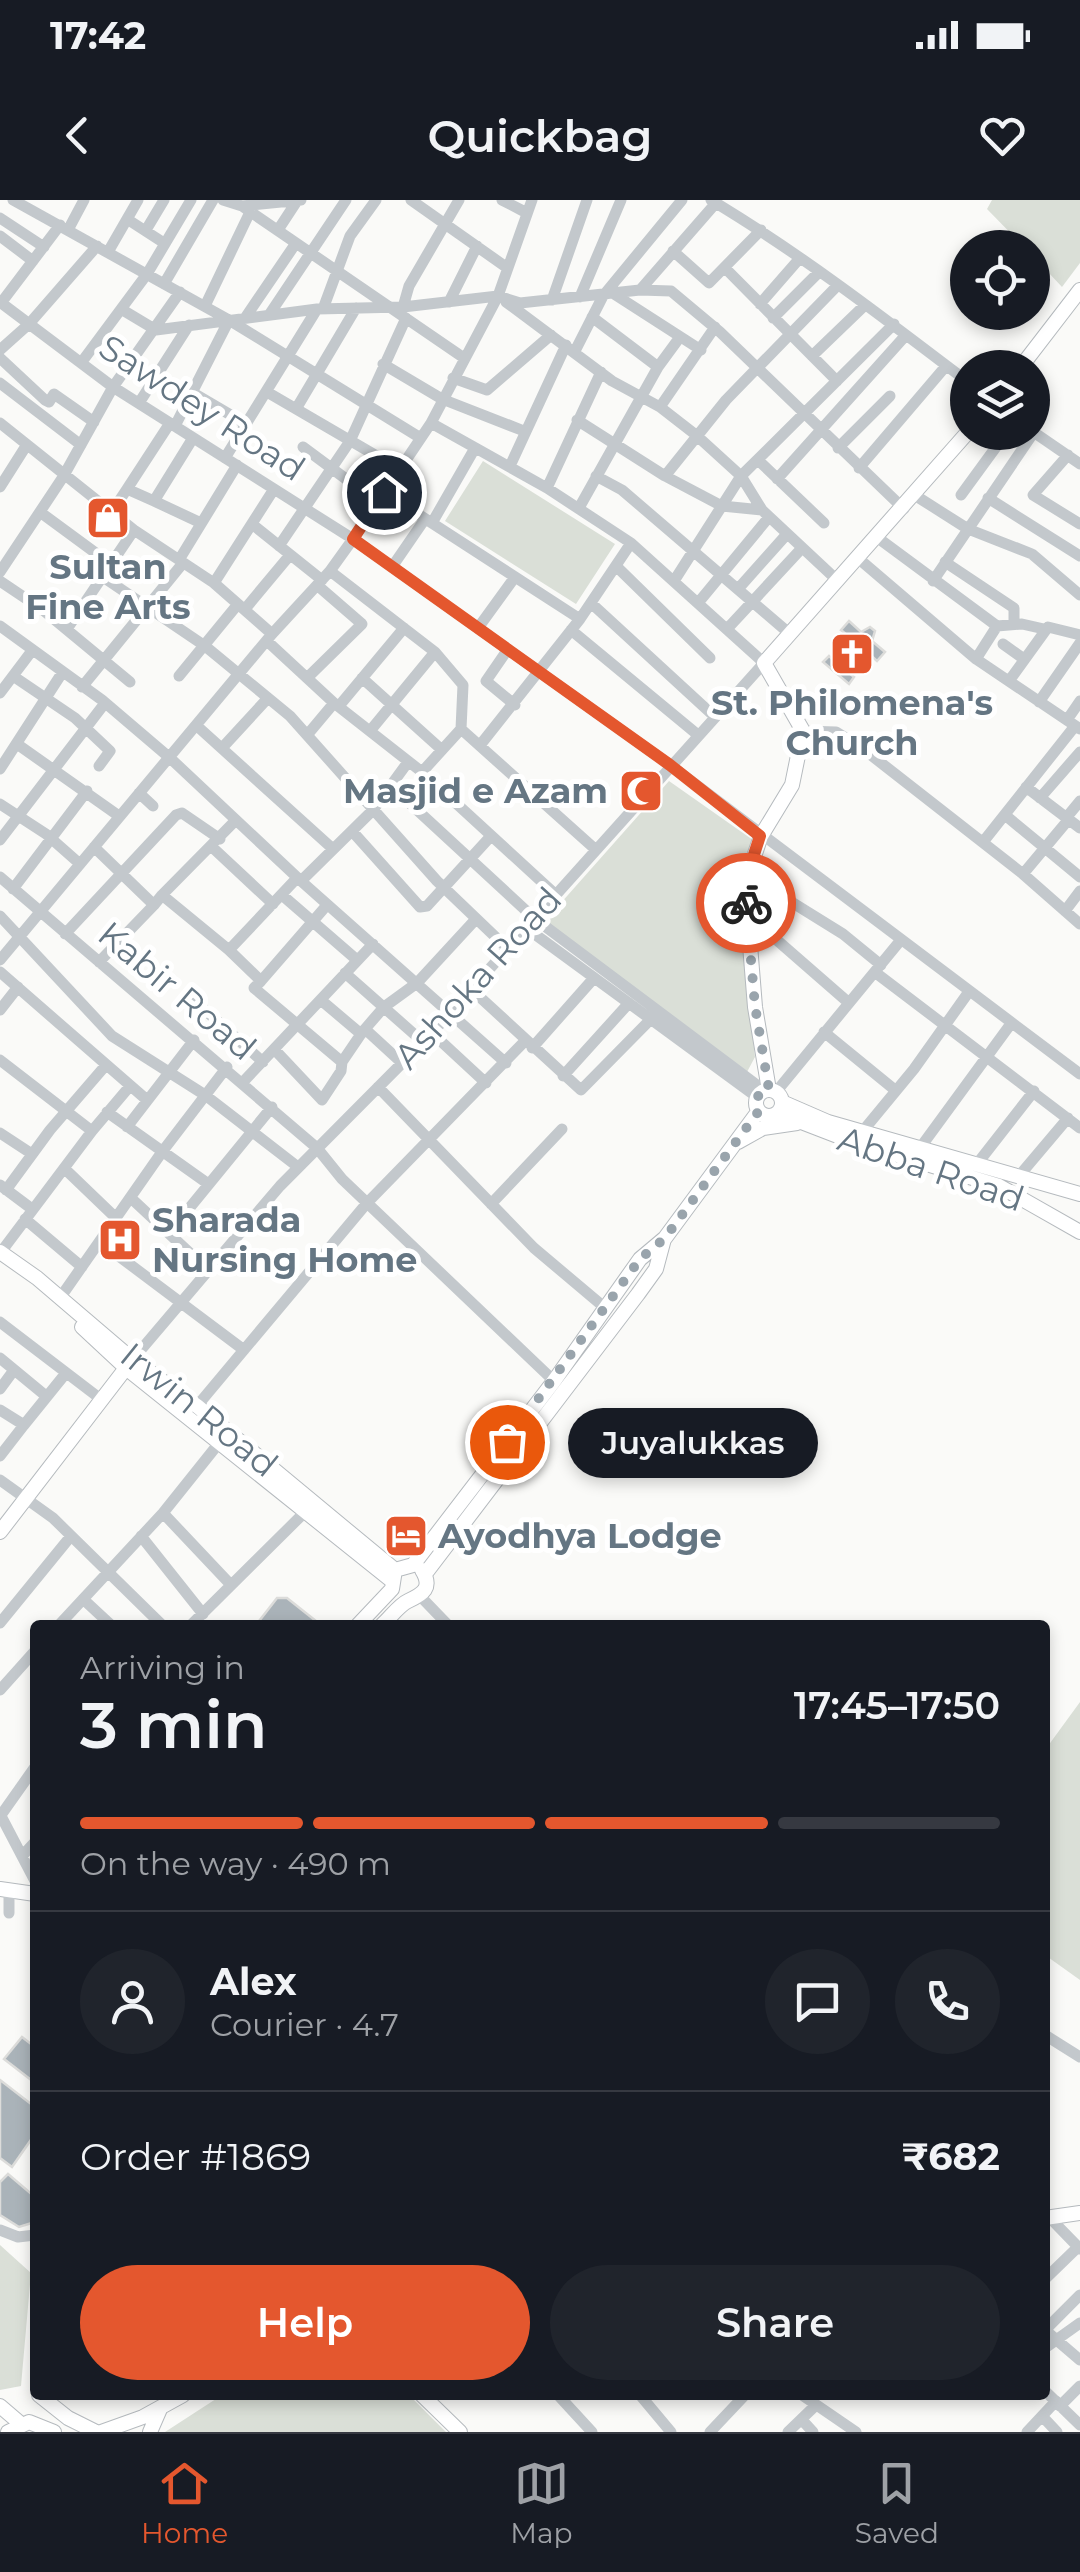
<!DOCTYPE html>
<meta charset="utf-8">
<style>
body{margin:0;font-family:Montserrat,sans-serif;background:#20242c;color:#f1f3f6;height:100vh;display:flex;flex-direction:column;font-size:38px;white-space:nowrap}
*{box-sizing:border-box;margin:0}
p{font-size:32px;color:#9ea1a6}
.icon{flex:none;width:55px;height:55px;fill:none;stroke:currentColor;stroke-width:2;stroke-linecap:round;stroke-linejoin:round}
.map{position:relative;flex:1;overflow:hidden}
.drawer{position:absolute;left:30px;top:1420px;width:1020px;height:780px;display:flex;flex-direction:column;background:#171b24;border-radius:10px;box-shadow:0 5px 15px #0003}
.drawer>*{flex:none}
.buttons{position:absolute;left:950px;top:30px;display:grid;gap:20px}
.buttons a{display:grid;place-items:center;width:100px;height:100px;border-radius:50%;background:#171b24;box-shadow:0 5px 15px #0003;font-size:50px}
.pin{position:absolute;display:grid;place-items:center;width:85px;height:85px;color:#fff;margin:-42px;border:5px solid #fff;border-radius:50%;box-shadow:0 2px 10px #0007}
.courier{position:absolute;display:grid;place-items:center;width:100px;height:100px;margin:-50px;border:8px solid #e4572e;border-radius:50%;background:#fff;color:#222;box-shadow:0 2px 12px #0007}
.bubble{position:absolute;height:70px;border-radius:35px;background:#171b24;box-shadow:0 5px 15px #0003;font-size:32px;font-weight:600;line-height:70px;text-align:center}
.head em{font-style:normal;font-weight:600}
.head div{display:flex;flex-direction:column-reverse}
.head{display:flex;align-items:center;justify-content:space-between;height:170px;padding:0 50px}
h1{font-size:65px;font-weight:600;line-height:75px}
.bar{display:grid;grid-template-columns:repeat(4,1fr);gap:15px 10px;align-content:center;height:120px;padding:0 50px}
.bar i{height:12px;border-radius:8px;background:#363941}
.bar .current{background:#e4572e}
.bar p{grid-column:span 4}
.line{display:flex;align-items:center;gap:25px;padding:0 50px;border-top:2px solid #363941}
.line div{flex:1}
.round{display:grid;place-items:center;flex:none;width:105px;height:105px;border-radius:52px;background:#20242c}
.action{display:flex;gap:20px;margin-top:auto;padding:20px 50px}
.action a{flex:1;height:115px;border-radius:60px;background:#e4572e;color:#fff;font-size:40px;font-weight:600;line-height:115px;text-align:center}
.action a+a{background:#20242c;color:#f1f3f6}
.status{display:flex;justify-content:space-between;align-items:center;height:70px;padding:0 50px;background:#171b24;direction:ltr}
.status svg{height:28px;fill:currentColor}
header{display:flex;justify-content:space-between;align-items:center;height:130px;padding:0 50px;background:#171b24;font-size:45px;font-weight:600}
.tabs{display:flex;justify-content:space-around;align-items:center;height:140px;border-top:2px solid #363941;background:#171b24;font-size:28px;color:#9ea1a6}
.tabs a{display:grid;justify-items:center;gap:5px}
.tabs .current{color:#e4572e}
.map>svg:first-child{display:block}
.green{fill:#dadfd7}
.building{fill:#aab3b9;stroke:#dcdcda;stroke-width:2.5}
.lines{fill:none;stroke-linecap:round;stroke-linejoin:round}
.major-casing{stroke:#b5babe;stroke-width:16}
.minor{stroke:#c3c8cc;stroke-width:11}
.major{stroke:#fff;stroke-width:14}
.done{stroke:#99a4ac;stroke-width:10;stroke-dasharray:0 18}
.route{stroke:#e4572e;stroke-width:12}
.labels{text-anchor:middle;stroke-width:10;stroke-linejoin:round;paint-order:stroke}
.street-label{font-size:35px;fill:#657683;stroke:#fff}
.poi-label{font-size:35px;font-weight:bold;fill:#657683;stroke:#fff}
</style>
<div class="status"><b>17:42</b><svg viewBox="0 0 49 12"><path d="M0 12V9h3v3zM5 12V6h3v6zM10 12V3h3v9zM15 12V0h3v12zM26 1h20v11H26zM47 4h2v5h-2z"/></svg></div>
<header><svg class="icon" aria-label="back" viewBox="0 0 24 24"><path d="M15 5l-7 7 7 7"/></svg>Quickbag<svg class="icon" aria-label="heart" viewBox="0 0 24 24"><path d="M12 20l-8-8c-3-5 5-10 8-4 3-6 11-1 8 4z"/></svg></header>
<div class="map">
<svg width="1080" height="2232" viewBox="0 0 1080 2232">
<rect width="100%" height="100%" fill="#fafaf8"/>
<path class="green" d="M992,0H1080V63L1062,87L1033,56L1032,48L1024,47L987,9Z
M483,261L615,344L576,404L445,321Z
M669,581L753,640L737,687L755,857L747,872L544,722Z
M1080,1502V1780L1045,1755V1550Z
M0,2045L31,2073L21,2186L0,2190Z
M222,2195H409L446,2232H165Z"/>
<path class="building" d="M849,421L861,432L870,427L875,431L872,441L885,452L877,461L865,450L847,471L854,477L849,484L823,462L829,456L836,462L854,441L841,430Z
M277,1398H287L321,1425H256Z
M22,1837L35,1847V1883L4,1859Z
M0,1880L35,1907V1934L12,1967L0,1958Z
M8,1974L35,1997V2022L19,2027L0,2015V1982Z"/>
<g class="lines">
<defs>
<path id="major" d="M1020,168L1080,90
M756 903a13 13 0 1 1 26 0a13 13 0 1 1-26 0Z
M769,890L755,807L745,683L761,636L792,585L803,531L764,463L968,232
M782,902L828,922L1080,994
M778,913L848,940L999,986L1080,1032
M738,942L763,928L797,923
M0,1052L37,1078L133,1160L197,1206L395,1370
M82,1127L126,1168L391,1380
M0,1332L126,1168
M425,1374L638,1094L656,1069L664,1039
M358,1425L392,1389L395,1370L413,1365L554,1181L640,1059L665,1038L758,912
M382,1425C390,1418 399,1405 408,1401C423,1394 433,1388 422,1370
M0,1689L35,1694
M1045,2018L1080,2013
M39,2195L68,2218L96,2232
M422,2195L460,2232
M0,2206L21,2224
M8,2232L29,2222L54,2232
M101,2232L143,2217L183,2195
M150,2232L160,2209"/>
</defs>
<use href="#major" class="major-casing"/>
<path class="minor" d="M13,0L229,120L419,237
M223,0L242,6L301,0
M411,0L506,67
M502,0L527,13
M711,0C801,54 884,118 968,182
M242,6L464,158
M0,18L44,47
M127,19L164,43
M68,30L84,0
M146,30L164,0
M278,30L297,1
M0,36L33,61
M673,51L709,83L761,30
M108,52L138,0
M725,68L837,181
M164,84L213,0
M640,90L716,3
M614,94L701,150
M580,97L621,0
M552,100L587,0
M0,102L113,187L353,339L670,565L1080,874
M449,102L477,46
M506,102L612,181L660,207L696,235L741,276L762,310L838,381
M1,103L60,25
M760,104L800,58
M205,106L250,12
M403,107L409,86L459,0
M121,109L156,130L317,109L403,107L498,96L520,103L640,90L671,91L720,132L904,309
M323,109L350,36L376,0
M269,115L346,0
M592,117L658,167
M245,118L296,43
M773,118L819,72
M0,150L29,124L97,46
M575,151L603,96L682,0
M812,156L865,105
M0,158L45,200L49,202L54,194L94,222
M81,163L147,74L191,0
M383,164L442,199L524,231
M453,178L487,190L551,135
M0,183L81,245
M267,192L399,269
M195,194L246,224
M139,203L189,125
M660,207L715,127
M296,209L356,108
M577,220L665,276L722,306L762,310
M0,223L134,330L214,383L272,434
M170,223L127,289L154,301L193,238
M175,226L229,120
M1032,231L1080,264
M303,247L377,302
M838,248L890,196
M1068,255L1033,295L1080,324
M225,258L317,109
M758,260L824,323
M510,266L566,145
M859,268L946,166
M596,276L622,290L790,434
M665,276L726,200L838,85
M777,279L906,135
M0,287L26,246
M547,288L601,172
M384,292L580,419
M961,295L1007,232
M916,296L968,329L1032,354L1080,395
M988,298L1080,356
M154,301L201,323
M579,308L658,167L680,137
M40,312L112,365
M111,313L127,289
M432,323L475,248
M252,324L322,380
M878,338L997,426L1022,424L1044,429
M279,346L350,241L406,118
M859,359L976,459L1080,529
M179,360L237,265
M945,362L1014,408V424
M616,366L710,458
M392,367L425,319
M330,371L435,452L463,485L461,529L422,572
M0,372L63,277L113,187L180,92
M103,377L205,446L290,516L437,681L507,748
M0,381L43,410L130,482
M674,381L741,276L894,124
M933,381L1034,232
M214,383L274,289
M738,389L787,334
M591,403L715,517
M698,403L769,317
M245,409L290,355
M0,426L102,500L170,558L301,681L506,863
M478,428L515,377
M67,429L134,330
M727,429L802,348
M571,430L698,535
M267,441L334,503L422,572L555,694
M1003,444L1024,459
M508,449L486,481L515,505
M976,459L997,426
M13,476L75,518L110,551L99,566
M179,476L238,404
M307,478L362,424L317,385
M362,478L442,550
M1009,481L1048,427L1080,435
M82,487L183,363
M0,493L31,452
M1039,502L1080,443
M339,506L404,428
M1067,520L1080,501
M197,526L333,649
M461,529L595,649
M370,531L435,452
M803,531L836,532L862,548L1023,674L1080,724
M308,534L334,503
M17,544L119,616
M481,544L580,419L631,343
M222,548L268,498
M0,569L62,473
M391,586L534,718L765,891
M1026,587L1080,628
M139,593L153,606
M1040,598L1080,552
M0,604L46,634L80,664
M1005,615L1080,677
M1066,618L1080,601
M352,631L420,707L427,706L491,636
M0,640L105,503
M983,642L1075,526
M94,647L154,705L99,762
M212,647L273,704
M1023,674L1069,619
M748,675L843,734L881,765
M0,677L317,948L342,979L554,1181
M301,681L373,610L408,562
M13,689L87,591
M162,695L236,620
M282,695L357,760
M154,705L162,695L229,750L297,678
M1065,711L1080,691
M747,714L849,803
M0,716L112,836L205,895L298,967
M525,727L757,897
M65,734L176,615L182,613L220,639
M229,750L261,781L327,705
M0,760L272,434L330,371L353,339L431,223L498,96L532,0
M0,772L147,900
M345,773L423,842
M876,773L1080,928
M261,781L254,788L342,862L341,871L322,900L274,849
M471,789L581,890L655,815
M322,801L361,834L365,829L402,863
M196,802L263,862
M0,810L18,787
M365,829L384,807L417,783L476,719
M824,832L895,890
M432,833L486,883
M532,848L594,778
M0,860L92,931L130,886
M342,862L361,834
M563,876L629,803
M243,882L373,744
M378,887L534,1048L604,1107
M776,892L900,741
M107,912L207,983
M127,927L194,840
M862,932L914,869L968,793
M0,933L32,954
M920,948L1010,825
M977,964L1034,891
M66,970L117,1019
M1019,976L1068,918
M0,985L32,1009
M6,990L50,930L106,865
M132,999L208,1070
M491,1004L562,929
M25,1019L82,1067
M169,1033L272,907
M100,1042L244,1150
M1,1052L92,931
M60,1098L162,952L227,867
M0,1122L102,1200
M0,1158L46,1196
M128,1165L280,986L432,833L764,463L631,343L547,288L431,223
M0,1189L14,1170
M197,1206L367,1003L525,841
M0,1210L24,1225L0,1256
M24,1225L66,1173
M0,1280L53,1318L162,1425
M163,1313L231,1385
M141,1336L203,1414
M421,1397L448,1425
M83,1399L111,1425
M0,1423L71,1336
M59,1425L163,1313L219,1243
M191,1425L309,1308
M0,1490L35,1451
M0,1614L35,1681
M1,1615L35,1567
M23,1655L35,1642
M9,1713V1691
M1045,1835L1080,1857
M1050,2018L1080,2049
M0,2030L18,2037L35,2035
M1045,2079L1078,2047
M1045,2130L1080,2095
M1045,2130L1080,2160
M1045,2148L1080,2123
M1045,2191L1080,2225
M558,2195L592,2232
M640,2195L671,2232
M802,2195L856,2232
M1060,2206L1080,2186
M1042,2216L1057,2232
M802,2220L813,2232
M710,2232L745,2195
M788,2232L816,2205
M1027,2232L1056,2201"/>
<use href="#major" class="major"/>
</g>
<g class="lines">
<path class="done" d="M507,1242L640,1059L665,1038L758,912L756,902L759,894L769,890L755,806L746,703"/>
<path class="route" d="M384,292L353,339L670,565L760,636L745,682L746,703"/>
</g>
<defs>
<symbol id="shop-square" viewBox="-11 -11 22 22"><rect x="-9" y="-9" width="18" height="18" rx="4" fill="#e4572e" stroke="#fff"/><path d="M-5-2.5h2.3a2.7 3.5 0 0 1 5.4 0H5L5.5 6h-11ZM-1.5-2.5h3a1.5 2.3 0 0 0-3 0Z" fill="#fff"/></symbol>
<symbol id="church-square" viewBox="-11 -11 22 22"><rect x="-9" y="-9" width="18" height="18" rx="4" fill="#e4572e" stroke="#fff"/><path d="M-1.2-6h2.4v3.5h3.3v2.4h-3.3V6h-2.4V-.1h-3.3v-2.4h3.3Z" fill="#fff"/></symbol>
<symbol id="mosque-square" viewBox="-11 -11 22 22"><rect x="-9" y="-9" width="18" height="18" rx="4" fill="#e4572e" stroke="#fff"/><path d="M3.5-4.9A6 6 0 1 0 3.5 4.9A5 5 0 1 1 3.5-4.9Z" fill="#fff"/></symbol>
<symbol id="hospital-square" viewBox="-11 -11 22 22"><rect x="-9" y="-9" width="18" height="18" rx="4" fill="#e4572e" stroke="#fff"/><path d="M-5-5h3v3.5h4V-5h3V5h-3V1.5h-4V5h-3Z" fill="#fff"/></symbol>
<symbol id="hotel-square" viewBox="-11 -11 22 22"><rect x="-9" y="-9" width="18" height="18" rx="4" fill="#e4572e" stroke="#fff"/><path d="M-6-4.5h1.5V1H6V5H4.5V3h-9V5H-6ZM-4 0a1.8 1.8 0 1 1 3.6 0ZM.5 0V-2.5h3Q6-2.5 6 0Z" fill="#fff"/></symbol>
</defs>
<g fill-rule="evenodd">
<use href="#shop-square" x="83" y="293" width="50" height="50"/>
<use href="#church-square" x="827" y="429" width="50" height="50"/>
<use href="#mosque-square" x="616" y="566" width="50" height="50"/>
<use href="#hospital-square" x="95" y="1015" width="50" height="50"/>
<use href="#hotel-square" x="381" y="1311" width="50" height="50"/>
</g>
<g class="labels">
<g class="street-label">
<text transform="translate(202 208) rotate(33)" y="12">Sawdey Road</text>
<text transform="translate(478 778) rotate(-48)" y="12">Ashoka Road</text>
<text transform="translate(177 791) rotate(40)" y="12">Kabir Road</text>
<text transform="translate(931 969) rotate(19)" y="12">Abba Road</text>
<text transform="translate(199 1210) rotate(39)" y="12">Irwin Road</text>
</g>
<g class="poi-label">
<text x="108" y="379">Sultan<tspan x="108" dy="40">Fine Arts</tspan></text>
<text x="852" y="515">St. Philomena's<tspan x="852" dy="40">Church</tspan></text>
<text x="608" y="603" text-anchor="end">Masjid e Azam</text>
<text x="152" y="1032" text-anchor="start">Sharada<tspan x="152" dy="40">Nursing Home</tspan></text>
<text x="438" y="1348" text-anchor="start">Ayodhya Lodge</text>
</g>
</g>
</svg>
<div class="buttons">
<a><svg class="icon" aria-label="locate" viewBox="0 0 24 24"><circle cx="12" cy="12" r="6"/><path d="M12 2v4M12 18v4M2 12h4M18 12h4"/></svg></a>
<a><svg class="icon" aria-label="layers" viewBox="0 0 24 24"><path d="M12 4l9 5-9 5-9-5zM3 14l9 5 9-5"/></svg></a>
</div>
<div class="pin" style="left:507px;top:1242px;background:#ea580c"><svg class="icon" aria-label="bag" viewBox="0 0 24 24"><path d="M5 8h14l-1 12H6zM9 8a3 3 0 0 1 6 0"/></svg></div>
<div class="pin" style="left:384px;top:292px;background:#1f2937"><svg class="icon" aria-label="home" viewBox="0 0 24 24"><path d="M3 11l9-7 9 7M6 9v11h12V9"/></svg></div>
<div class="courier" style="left:746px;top:703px"><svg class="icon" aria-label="bike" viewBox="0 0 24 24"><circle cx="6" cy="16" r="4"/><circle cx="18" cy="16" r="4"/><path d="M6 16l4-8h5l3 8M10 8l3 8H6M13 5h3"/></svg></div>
<div class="bubble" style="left:568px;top:1208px;width:250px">Juyalukkas</div>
<section class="drawer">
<div class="head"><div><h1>3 min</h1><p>Arriving in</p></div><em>17:45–17:50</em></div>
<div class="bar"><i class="current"></i><i class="current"></i><i class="current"></i><i></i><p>On the way · 490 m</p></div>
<div class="line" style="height:180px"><a class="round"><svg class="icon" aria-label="person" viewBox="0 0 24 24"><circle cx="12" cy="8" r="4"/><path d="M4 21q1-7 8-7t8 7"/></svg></a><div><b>Alex</b><p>Courier · 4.7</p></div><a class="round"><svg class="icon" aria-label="chat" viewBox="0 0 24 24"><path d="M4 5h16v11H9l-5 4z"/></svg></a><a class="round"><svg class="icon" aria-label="phone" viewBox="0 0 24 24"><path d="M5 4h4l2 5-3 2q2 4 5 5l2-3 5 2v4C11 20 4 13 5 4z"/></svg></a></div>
<div class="line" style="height:130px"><div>Order #1869</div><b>₹682</b></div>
<div class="action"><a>Help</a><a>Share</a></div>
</section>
</div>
<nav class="tabs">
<a class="current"><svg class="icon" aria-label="home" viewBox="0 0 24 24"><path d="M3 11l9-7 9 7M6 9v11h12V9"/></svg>Home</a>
<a><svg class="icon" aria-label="map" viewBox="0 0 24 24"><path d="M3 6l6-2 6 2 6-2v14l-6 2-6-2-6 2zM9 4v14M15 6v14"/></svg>Map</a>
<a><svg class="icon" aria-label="saved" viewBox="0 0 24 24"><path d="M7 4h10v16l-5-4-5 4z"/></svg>Saved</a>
</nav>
